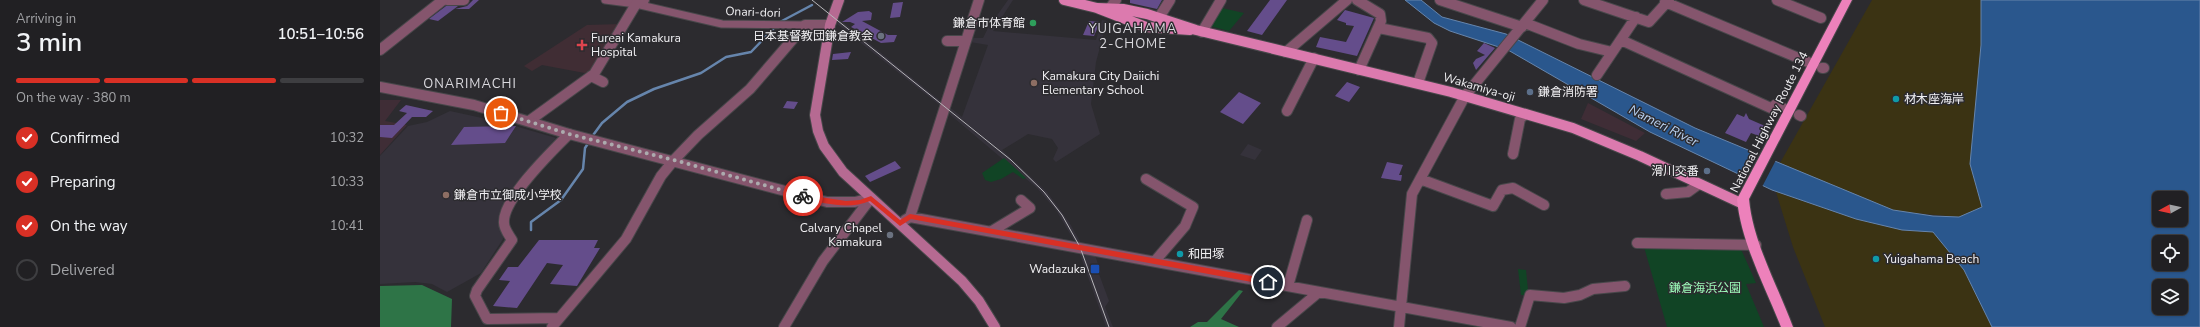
<!DOCTYPE html>
<meta charset="utf-8">
<style>
body{margin:0;font-family:"Nunito Sans","Noto Sans JP",sans-serif;background:#2d2d30;color:#f1f3f6;height:100vh;display:flex;flex-direction:column;font-size:15px;white-space:nowrap}
*{box-sizing:border-box;margin:0}
p{font-size:13px;color:#a2a3a6}
.icon{flex:none;width:22px;height:22px;fill:none;stroke:currentColor;stroke-width:2;stroke-linecap:round;stroke-linejoin:round}
.map{position:relative;flex:1;overflow:hidden}
.details{display:flex;flex-direction:column;background:#212023;width:380px}
.details>*{flex:none}
.needle{width:26px;rotate:262deg}
.fabs{position:absolute;left:1772px;top:191px;display:grid;gap:8px}
.fabs a{display:grid;place-items:center;width:36px;height:36px;border-radius:6px;background:#212023;box-shadow:0 1px 3px #0004,0 0 0 1px #3e3e41;font-size:20px}
.pin{position:absolute;display:grid;place-items:center;width:34px;height:34px;color:#fff;margin:-17px;border:2px solid #fff;border-radius:50%;box-shadow:0 1px 4px #0007}
.courier{position:absolute;display:grid;place-items:center;width:40px;height:40px;margin:-20px;border:3px solid #d93025;border-radius:50%;background:#fff;color:#222;box-shadow:0 1px 5px #0007}
.overview em{font-style:normal;font-weight:600}
.overview div{display:flex;flex-direction:column-reverse}
.overview{display:flex;align-items:center;justify-content:space-between;height:68px;padding:0 16px}
h1{font-size:26px;font-weight:600;line-height:30px}
.bar{display:grid;grid-template-columns:repeat(4,1fr);gap:6px 4px;align-content:center;height:48px;padding:0 16px}
.bar i{height:5px;border-radius:3px;background:#3e3e41}
.bar .selected{background:#d93025}
.bar p{grid-column:span 4}
ol{padding:0 16px;list-style:none}
li{display:flex;align-items:center;gap:12px;height:44px}
li p{margin-inline-start:auto}
li .icon{padding:4px;border-radius:50%;background:#d93025;color:#fff;stroke-width:4}
li:last-child{color:#a2a3a6}
li i{width:22px;height:22px;border:2px solid #3e3e41;border-radius:50%}
main{display:flex;flex:1;min-height:0}
.map>svg:first-child{display:block}
.commercial{fill:#3f2d36}
.built{fill:#35323b}
.medical{fill:#402d34}
.green{fill:#114425}
.forest{fill:#2e7447}
.sand{fill:#3b3313}
.water{fill:#2a578d;stroke:#6685ac;fill-rule:evenodd}
.pier{fill:#2c2b2f}
.lines{fill:none;stroke-linecap:round;stroke-linejoin:round}
.stream{stroke:#6685ac;stroke-width:2.5}
.building{fill:#644d8b}
.pedestrian-casing{stroke:#48474a;stroke-width:9}
.minor-casing{stroke:#48474a;stroke-width:12}
.tertiary-casing{stroke:#48474a;stroke-width:12}
.secondary-casing{stroke:#48474a;stroke-width:12}
.primary-casing{stroke:#48474a;stroke-width:12}
.trunk-casing{stroke:#48474a;stroke-width:2}
.pedestrian{stroke:#85556d;stroke-width:7}
.minor{stroke:#85556d;stroke-width:10}
.tertiary{stroke:#85556d;stroke-width:10}
.secondary{stroke:#b66a92;stroke-width:10}
.primary{stroke:#dc7aae;stroke-width:10}
.trunk{fill:#ed81bb;fill-rule:evenodd}
.tram{stroke:#b7b6ba;stroke-width:1}
.route{fill:#d93025}
.done{stroke:#acabae;stroke-width:4;stroke-dasharray:0 7.2}
.leisure-dot{fill:#2e9e5b;stroke:#2c2b2f;stroke-width:1.5}
.worship-dot{fill:#6b7280;stroke:#2c2b2f;stroke-width:1.5}
.health-dot{fill:#e0444e;stroke:#2c2b2f;stroke-width:1.5}
.education-dot{fill:#8d6e63;stroke:#2c2b2f;stroke-width:1.5}
.service-dot{fill:#5c6f8a;stroke:#2c2b2f;stroke-width:1.5}
.culture-dot{fill:#0f9aa8;stroke:#2c2b2f;stroke-width:1.5}
.transit-dot{fill:#1a4fb4;stroke:#2c2b2f;stroke-width:1.5}
.labels{text-anchor:middle;stroke-width:3;stroke-linejoin:round;paint-order:stroke}
.street-label{font-size:12px;fill:#f1f0f3;stroke:#2c2b2f}
.poi-label{font-size:12px;fill:#f1f0f3;stroke:#2c2b2f;text-anchor:start}
.park-label{font-size:12px;fill:#9cfcb9;stroke:#2c2b2f}
.neighbourhood-label{font-size:13px;letter-spacing:1px;fill:#dbdadf;stroke:#2c2b2f}
.water-label{font-size:13px;font-style:italic;fill:#b9d2f2;stroke:#2c2b2f}
</style>
<main>
<section class="details">
<div class="overview"><div><h1>3 min</h1><p>Arriving in</p></div><em>10:51–10:56</em></div>
<div class="bar"><i class="selected"></i><i class="selected"></i><i class="selected"></i><i></i><p>On the way · 380 m</p></div>
<ol>
<li><svg class="icon" aria-label="check" viewBox="0 0 24 24"><path d="M5 12l5 5 9-10"/></svg>Confirmed<p>10:32</p></li>
<li><svg class="icon" aria-label="check" viewBox="0 0 24 24"><path d="M5 12l5 5 9-10"/></svg>Preparing<p>10:33</p></li>
<li><svg class="icon" aria-label="check" viewBox="0 0 24 24"><path d="M5 12l5 5 9-10"/></svg>On the way<p>10:41</p></li>
<li><i></i>Delivered</li>
</ol>
</section>
<div class="map">
<svg width="1820" height="327" viewBox="0 0 1820 327">
<rect width="100%" height="100%" fill="#2c2b2f"/>
<path class="commercial" d="M0,100H21L5,121L27,125L0,155Z
M1208,103L1265,133L1256,141L1201,119Z"/>
<path class="built" d="M628,0H633L613,31L716,40L722,20L727,21L716,62L711,104L720,134L676,162L673,159L678,148L672,139L648,134L622,150L667,192L689,222L702,245L696,244L676,210L657,188L567,112L568,106L582,117L608,45L590,42V38H603L608,28Z
M459,19L563,103L562,107L457,24Z
M70,111L125,123L176,138L141,177L122,213L123,239L101,273L67,292L52,284L35,282L0,284V156L28,126L47,122Z
M868,144L882,150L875,160L860,155Z
M698,249L714,252L721,273L719,274L729,301L725,307L733,327H726Z"/>
<path class="medical" d="M242,24L210,74L162,65L152,71L144,66L207,25Z"/>
<path class="green" d="M842,8L864,13L849,31L829,26Z
M624,158L646,178L643,179L633,172L621,179L611,182L605,180L602,173Z
M1264,247L1361,249L1376,283L1366,284L1384,327H1287Z
M1138,269L1146,270L1148,290L1146,295H1141Z"/>
<path class="forest" d="M42,285L72,299L71,327H0V286Z
M859,290L863,291L841,319L859,327H810L818,322H827Z"/>
<path class="sand" d="M1492,0H1601V45L1590,164L1602,207L1579,217L1513,211L1400,163Z
M1396,192L1476,219L1522,230L1553,232L1584,270L1612,327H1445L1413,247Z"/>
<path class="water" d="M1025,0H1041L1062,17L1126,34L1315,128L1513,210L1553,216L1579,217L1602,207L1590,164L1601,45V0H1820V327H1612L1584,270L1553,232L1522,230L1476,219L1392,190L1270,132L1128,50L1070,31L1054,23ZM1779,198H1801V220H1779ZM1779,242H1801V264H1779ZM1779,286H1801V308H1779Z"/>
<path class="pier" d="M1376,151L1396,160L1382,187L1362,177Z"/>
<g class="lines">
<path class="stream" d="M400,22L432,5
M211,138L222,123L247,102L274,89L321,73L346,57L371,52L394,28
M151,230V222L181,200L203,169L205,148L209,142"/>
</g>
<path class="building" d="M93,0H99L89,9H75L87,6Z
M750,0H782L777,9L750,3Z
M890,0H907L882,35L867,31Z
M523,2L520,17L510,18L513,3Z
M66,6H78L58,21L49,19Z
M965,10L994,18L977,56L936,47L940,37L966,42L974,26L966,25V23L957,20Z
M489,11L492,13L491,20L482,21L508,35H517L514,42L501,43L471,27L475,24L470,22H462L478,12Z
M709,21L720,22L714,36L703,35Z
M1104,43L1115,48L1096,70L1093,63L1096,59L1105,55L1097,51Z
M471,52L468,59L452,60L453,54Z
M967,82L980,87L969,102L955,96Z
M859,92L881,103L863,124L840,112Z
M407,101L418,102L414,109L403,108Z
M26,105L53,111L46,117H32L12,138L0,137V125H14L27,113L19,111Z
M1366,113L1369,119L1385,126L1379,136L1371,133L1366,142L1345,133L1357,114L1364,117Z
M136,126L125,143L71,145L84,127Z
M515,161L521,168L490,182L485,176Z
M1007,162L1023,165L1019,175H1022L1021,181L1001,178Z
M159,240H218L214,248H220L197,286L170,284L183,265L167,263L137,308L113,306L130,281L119,280L128,267H138Z"/>
<g class="lines">
<defs>
<path id="pedestrian" d="M225,0L256,4L342,24L425,25"/>
<path id="minor" d="M67,0H84
M977,0L1000,14L1001,21L979,70
M1060,0L1142,27
M1204,0L1269,22L1289,0
M1397,0L1441,18
M1285,2L1428,62
M730,8L736,0
M780,16L790,0
M1145,23L1199,44L1232,52
M999,28L1048,38L1052,43L1038,83
M822,32L841,0
M1241,40L1393,109L1395,105L1403,108
M567,41H585
M906,52L967,0
M1442,68H1444
M1217,75L1256,17
M211,76L223,82
M907,111L934,58
M1419,115L1421,116
M149,121L214,74L256,4L264,0
M1133,154L1140,119L1145,114
M766,179L813,207L805,226L775,261
M1040,179L1113,206L1122,190L1133,188L1164,205
M1286,194L1308,192L1319,184
M530,217L1131,327
M525,220L530,217L599,0
M612,231L650,208L641,200
M1257,243L1376,245
M908,286L927,220
M179,318L107,319L95,296L97,290L132,240C129,235 124,229 124,223C122,199 172,151 189,134
M172,327L246,239L281,176L294,160L318,135L370,89L425,25H450
M404,327L443,261L491,198
M897,327L939,292
M1019,327L1032,194L1085,96L1163,0
M1140,327L1150,295L1184,298L1200,295L1213,289L1245,286"/>
<path id="tertiary" d="M0,50L63,0
M0,87L94,105L189,134L447,202H475L491,198"/>
<path id="secondary" d="M459,0L450,25L435,115L438,131L444,146L463,172L582,281L599,301L615,327"/>
<path id="primary" d="M684,0L717,8L766,27L810,30
M717,8L743,9L767,14L816,30L1071,92L1193,128L1260,156L1363,204"/>
<path id="trunk" d="M1462,0H1472L1369,199C1373,243 1398,286 1413,327H1401C1385,286 1361,243 1357,199Z"/>
</defs>
<use href="#pedestrian" class="pedestrian-casing"/>
<use href="#minor" class="minor-casing"/>
<use href="#tertiary" class="tertiary-casing"/>
<use href="#secondary" class="secondary-casing"/>
<use href="#primary" class="primary-casing"/>
<use href="#trunk" class="trunk-casing"/>
<use href="#pedestrian" class="pedestrian"/>
<use href="#minor" class="minor"/>
<use href="#tertiary" class="tertiary"/>
<use href="#secondary" class="secondary"/>
<use href="#primary" class="primary"/>
<use href="#trunk" class="trunk"/>
<path class="tram" d="M432,0L631,160L664,192L682,215L700,247L729,327"/>
</g>
<path class="route" d="M420,194L466,201L480,200L491,196L520,220L530,214L888,279L891,282L888,285L531,219L520,226L490,201C468,210 446,203 423,199L419,196Z"/>
<g class="lines">
<path class="done" d="M121,113L189,134L294,160L423,196"/>
</g>
<circle class="leisure-dot" cx="653" cy="23" r="4"/>
<g class="worship-dot">
<circle cx="501" cy="36" r="4"/>
<circle cx="510" cy="235" r="4"/>
</g>
<path class="health-dot" d="M200 39h4v4h4v4h-4v4h-4v-4h-4v-4h4z"/>
<g class="education-dot">
<circle cx="654" cy="83" r="4"/>
<circle cx="66" cy="195" r="4"/>
</g>
<g class="service-dot">
<circle cx="1150" cy="92" r="4"/>
<circle cx="1327" cy="171" r="4"/>
</g>
<g class="culture-dot">
<circle cx="1516" cy="99" r="4"/>
<circle cx="800" cy="254" r="4"/>
<circle cx="1496" cy="259" r="4"/>
</g>
<rect class="transit-dot" x="710" y="264" width="10" height="10" rx="2"/>
<g class="labels">
<g class="street-label">
<text transform="translate(373 12) rotate(2)" y="4">Onari-dori</text>
<text transform="translate(1099 87) rotate(16)" y="4">Wakamiya-oji</text>
<text transform="translate(1389 122) rotate(-63)" y="4">National Highway Route 134</text>
</g>
<g class="poi-label">
<text x="645" y="27" text-anchor="end">鎌倉市体育館</text>
<text x="493" y="40" text-anchor="end">日本基督教団鎌倉教会</text>
<text x="211" y="42">Fureai Kamakura<tspan x="211" dy="14">Hospital</tspan></text>
<text x="662" y="80">Kamakura City Daiichi<tspan x="662" dy="14">Elementary School</tspan></text>
<text x="1158" y="96">鎌倉消防署</text>
<text x="1524" y="103">材木座海岸</text>
<text x="1319" y="175" text-anchor="end">滑川交番</text>
<text x="74" y="199">鎌倉市立御成小学校</text>
<text x="502" y="232" text-anchor="end">Calvary Chapel<tspan x="502" dy="14">Kamakura</tspan></text>
<text x="808" y="258">和田塚</text>
<text x="1504" y="263">Yuigahama Beach</text>
<text x="706" y="273" text-anchor="end">Wadazuka</text>
</g>
<g class="park-label">
<text x="1325" y="292">鎌倉海浜公園</text>
</g>
<g class="neighbourhood-label">
<text x="753" y="33">YUIGAHAMA<tspan x="753" dy="15">2-CHOME</tspan></text>
<text x="90" y="88">ONARIMACHI</text>
</g>
<g class="water-label">
<text transform="translate(1284 125) rotate(27)" y="5">Nameri River</text>
</g>
</g>
</svg>
<div class="fabs">
<a><svg class="needle" viewBox="-14 -14 28 28"><path d="M0-13l5 13h-10z" fill="#e53935"/><path d="M0 13l5-13h-10z" fill="#a2a3a6"/></svg></a>
<a><svg class="icon" aria-label="locate" viewBox="0 0 24 24"><circle cx="12" cy="12" r="6"/><path d="M12 2v4M12 18v4M2 12h4M18 12h4"/></svg></a>
<a><svg class="icon" aria-label="layers" viewBox="0 0 24 24"><path d="M12 4l9 5-9 5-9-5zM3 14l9 5 9-5"/></svg></a>
</div>
<div class="pin" style="left:121px;top:113px;background:#ea580c"><svg class="icon" aria-label="bag" viewBox="0 0 24 24"><path d="M5 8h14l-1 12H6zM9 8a3 3 0 0 1 6 0"/></svg></div>
<div class="pin" style="left:888px;top:282px;background:#1f2937"><svg class="icon" aria-label="home" viewBox="0 0 24 24"><path d="M3 11l9-7 9 7M6 9v11h12V9"/></svg></div>
<div class="courier" style="left:423px;top:196px"><svg class="icon" aria-label="bike" viewBox="0 0 24 24"><circle cx="6" cy="16" r="4"/><circle cx="18" cy="16" r="4"/><path d="M6 16l4-8h5l3 8M10 8l3 8H6M13 5h3"/></svg></div>
</div>
</main>
